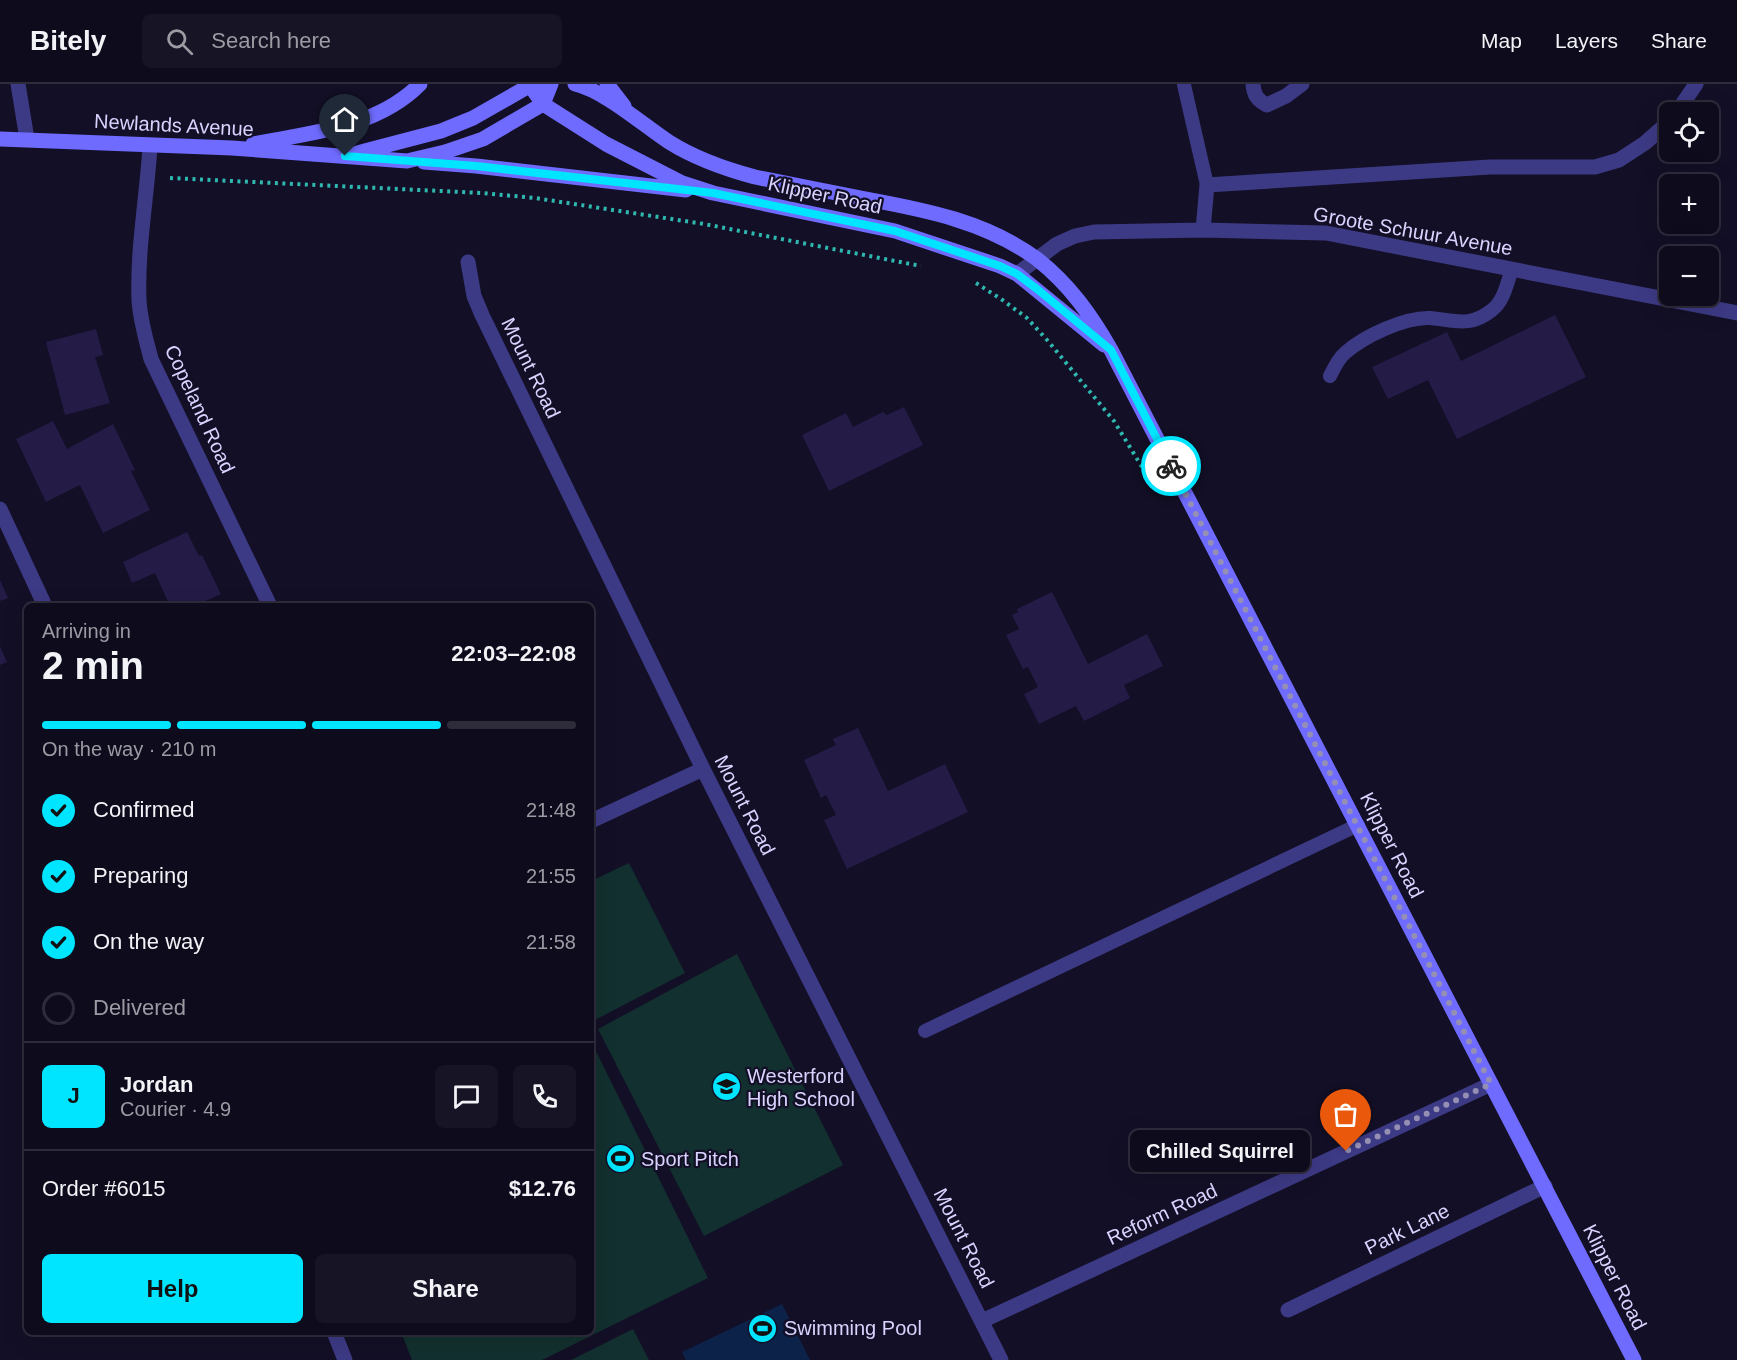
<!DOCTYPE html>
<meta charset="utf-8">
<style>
body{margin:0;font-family:Helvetica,sans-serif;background:#171425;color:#f1f3f6;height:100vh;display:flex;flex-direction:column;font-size:22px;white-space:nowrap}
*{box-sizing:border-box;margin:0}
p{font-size:20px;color:#9b9ba3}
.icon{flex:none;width:33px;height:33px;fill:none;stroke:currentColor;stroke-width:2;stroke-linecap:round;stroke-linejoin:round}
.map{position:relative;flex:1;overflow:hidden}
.drawer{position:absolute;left:24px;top:519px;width:570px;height:732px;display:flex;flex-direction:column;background:#0e0b1c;border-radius:9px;box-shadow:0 6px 24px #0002,0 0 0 2px #2e2b3b}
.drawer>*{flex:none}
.fabs{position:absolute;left:1659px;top:18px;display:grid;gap:12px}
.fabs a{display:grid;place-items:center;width:60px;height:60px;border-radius:9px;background:#0e0b1c;box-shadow:0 6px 24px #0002,0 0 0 2px #2e2b3b;font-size:30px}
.pin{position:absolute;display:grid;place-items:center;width:51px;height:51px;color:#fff;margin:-62px -26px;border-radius:50% 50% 50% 0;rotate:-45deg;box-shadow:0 0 6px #0007}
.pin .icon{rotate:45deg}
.courier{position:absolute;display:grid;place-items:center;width:60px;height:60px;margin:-30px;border:4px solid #00e5ff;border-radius:50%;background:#fff;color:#222;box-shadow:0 2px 8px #0007}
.bubble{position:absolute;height:42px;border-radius:9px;background:#0e0b1c;box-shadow:0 6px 24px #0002,0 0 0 2px #2e2b3b;font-size:20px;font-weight:700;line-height:42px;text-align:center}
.headline em{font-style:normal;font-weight:700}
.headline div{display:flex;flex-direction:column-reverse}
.headline{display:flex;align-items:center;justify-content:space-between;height:102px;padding:0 18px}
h1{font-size:39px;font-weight:700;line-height:45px}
.bar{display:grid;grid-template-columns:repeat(4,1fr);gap:9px 6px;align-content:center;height:72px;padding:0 18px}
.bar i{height:8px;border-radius:4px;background:#2e2b3b}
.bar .selected{background:#00e5ff}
.bar p{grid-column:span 4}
.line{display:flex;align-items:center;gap:15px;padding:0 18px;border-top:2px solid #2e2b3b}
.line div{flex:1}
.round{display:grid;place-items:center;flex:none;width:63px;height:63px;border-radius:9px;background:#171425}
ol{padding:0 18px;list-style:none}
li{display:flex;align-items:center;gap:18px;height:66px}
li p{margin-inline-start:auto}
li .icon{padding:6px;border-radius:50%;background:#00e5ff;color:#111;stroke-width:4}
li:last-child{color:#9b9ba3}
li i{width:33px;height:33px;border:3px solid #2e2b3b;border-radius:50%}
.primary-button{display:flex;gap:12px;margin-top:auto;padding:12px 18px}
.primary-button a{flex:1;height:69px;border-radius:9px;background:#00e5ff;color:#111;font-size:24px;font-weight:700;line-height:69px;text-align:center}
.primary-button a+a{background:#171425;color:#f1f3f6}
header{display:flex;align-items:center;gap:36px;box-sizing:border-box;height:84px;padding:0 30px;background:#0e0b1c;border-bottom:2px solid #2e2b3b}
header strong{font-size:28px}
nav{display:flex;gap:33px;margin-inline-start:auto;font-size:21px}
.search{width:420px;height:54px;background:#171425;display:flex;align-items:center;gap:15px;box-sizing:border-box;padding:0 21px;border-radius:9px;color:#9b9ba3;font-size:22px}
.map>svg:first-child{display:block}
.green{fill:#12302f}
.water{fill:#0c2248}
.building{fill:#241b47}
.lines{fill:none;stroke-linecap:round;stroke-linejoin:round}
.path{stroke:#2fb8b0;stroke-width:4;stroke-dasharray:3 4.5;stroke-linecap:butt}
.lane{stroke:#3d3a85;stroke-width:14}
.street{stroke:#3d3a85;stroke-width:15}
.secondary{stroke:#6f6bff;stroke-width:15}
.done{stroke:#948fb3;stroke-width:6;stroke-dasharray:0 10.8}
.route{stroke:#00e5ff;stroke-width:8}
.labels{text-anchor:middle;stroke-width:4.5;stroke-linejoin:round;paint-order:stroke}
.street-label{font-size:20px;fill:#d9d4ff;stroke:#130f26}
.poi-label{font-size:20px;fill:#d9d4ff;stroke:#130f26;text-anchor:start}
</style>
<header>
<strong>Bitely</strong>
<div class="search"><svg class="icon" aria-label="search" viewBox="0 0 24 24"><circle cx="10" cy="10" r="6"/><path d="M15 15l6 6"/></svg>Search here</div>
<nav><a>Map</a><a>Layers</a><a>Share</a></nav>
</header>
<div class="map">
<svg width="1737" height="1276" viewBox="0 0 1737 1276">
<rect width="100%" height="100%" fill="#130f26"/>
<path class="green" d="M629,779L685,889L591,938V797Z
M737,870L843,1081L704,1152L598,945Z
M591,957L708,1194L542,1276H412L401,1248H591Z
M633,1245L649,1276H571Z"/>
<path class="water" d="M782,1220L810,1276H686L682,1268Z"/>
<path class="building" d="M1555,231L1586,293L1457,355L1428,296L1388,315L1372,283L1447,248L1461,277Z
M96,245L103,271L95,273L110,319L65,331L46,258Z
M904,323L923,361L829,407L802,351L846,329L853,343L883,328L887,331Z
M53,337L67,365L113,340L135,386L131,387L150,426L103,449L80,401L46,418L16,355Z
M187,448L199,472L202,471L221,510L194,522H170L155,489L132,499L123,478Z
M0,496L8,514L0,517Z
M1052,508L1088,580L1147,550L1163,582L1124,601L1130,614L1084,637L1076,622L1039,640L1024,610L1038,603L1028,583L1023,585L1006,551L1019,545L1012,531L1018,528L1017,525Z
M0,562L7,578L0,581Z
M858,644L888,707L945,680L968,728L847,785L824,736L836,731L826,711L821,714L804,676L836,661L833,655Z"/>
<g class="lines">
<path class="path" d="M170,94L482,109L535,114L704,140L921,182
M976,199L1001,215L1027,234L1048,257L1114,337L1156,406"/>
<path class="lane" d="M1184,1L1207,101
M1330,292C1334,284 1338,275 1345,269C1364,252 1405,233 1430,234C1454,236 1470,244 1492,226C1504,217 1507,199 1512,185
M925,947L1358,741"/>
<path class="street" d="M18,0L27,55
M1253,0C1254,11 1257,16 1267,21L1286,12L1302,0
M1677,28L1696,0
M150,62C147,113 137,165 139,216C140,236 146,255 151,275L270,522
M1203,146L1207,101L1490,83H1595L1619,76L1645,59L1670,37
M468,178L474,212L482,231L703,685L1001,1276
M1017,190L1057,160L1075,152L1094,148L1203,146L1326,149L1737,229
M0,425L45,522
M591,737L703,685
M1288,1226L1545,1102
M982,1237L1491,1000
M334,1248L345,1276"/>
<path class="secondary" d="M529,0L543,20L606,60L682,99L713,109L895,147L1000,182L1017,190L1104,261
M575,0C605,7 643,41 669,58C696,75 725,85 755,93C792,100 829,108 866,115C926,126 987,138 1037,175C1069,200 1091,231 1111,266L1634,1276
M607,0L624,22
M543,20L551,0
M0,55L232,64L407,77L445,68L483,55L543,20
M253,60C309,49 377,44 420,0
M357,69L441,47L473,34L529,2L536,0
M424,78L476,82L686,106"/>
</g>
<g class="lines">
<path class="done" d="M1171,382L1491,1000L1346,1067"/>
<path class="route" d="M345,72L476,82L713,109L895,147L1000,182L1017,190L1037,205L1111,266L1171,382"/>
</g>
<defs>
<symbol id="school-disc" viewBox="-11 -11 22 22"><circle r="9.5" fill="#00e5ff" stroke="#130f26"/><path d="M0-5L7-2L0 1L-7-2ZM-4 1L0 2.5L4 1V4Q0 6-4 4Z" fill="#111"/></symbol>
<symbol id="stadium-disc" viewBox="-11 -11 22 22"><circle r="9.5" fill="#00e5ff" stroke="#130f26"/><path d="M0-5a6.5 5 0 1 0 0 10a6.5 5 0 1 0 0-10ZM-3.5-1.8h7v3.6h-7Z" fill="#111"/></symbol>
</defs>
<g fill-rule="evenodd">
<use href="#school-disc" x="710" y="986" width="33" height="33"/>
<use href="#stadium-disc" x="604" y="1058" width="33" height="33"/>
<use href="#stadium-disc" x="746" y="1228" width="33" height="33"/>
</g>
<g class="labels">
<g class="street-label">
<text transform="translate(174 41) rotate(3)" y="7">Newlands Avenue</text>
<text transform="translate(825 111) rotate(12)" y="7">Klipper Road</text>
<text transform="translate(1413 147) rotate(10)" y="7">Groote Schuur Avenue</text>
<text transform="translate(531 284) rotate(64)" y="7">Mount Road</text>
<text transform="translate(200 325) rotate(65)" y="7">Copeland Road</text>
<text transform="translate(745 721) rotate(63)" y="7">Mount Road</text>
<text transform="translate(1392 761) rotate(63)" y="7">Klipper Road</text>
<text transform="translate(1162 1130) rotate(-25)" y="7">Reform Road</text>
<text transform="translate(1407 1145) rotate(-26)" y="7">Park Lane</text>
<text transform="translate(964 1154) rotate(63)" y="7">Mount Road</text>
<text transform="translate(1615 1193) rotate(63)" y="7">Klipper Road</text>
</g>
<g class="poi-label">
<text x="747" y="999">Westerford<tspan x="747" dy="23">High School</tspan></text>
<text x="641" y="1082">Sport Pitch</text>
<text x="784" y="1251">Swimming Pool</text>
</g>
</g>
</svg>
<div class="fabs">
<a><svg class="icon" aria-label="locate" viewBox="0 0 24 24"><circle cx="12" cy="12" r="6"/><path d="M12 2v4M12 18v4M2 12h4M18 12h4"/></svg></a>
<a>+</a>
<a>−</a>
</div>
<div class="pin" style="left:1346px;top:1067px;background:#ea580c"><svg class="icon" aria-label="bag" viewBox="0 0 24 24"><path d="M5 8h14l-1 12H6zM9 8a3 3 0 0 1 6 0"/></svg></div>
<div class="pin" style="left:345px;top:72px;background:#1f2937"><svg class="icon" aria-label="home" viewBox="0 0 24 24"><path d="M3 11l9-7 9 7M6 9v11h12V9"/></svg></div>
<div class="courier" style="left:1171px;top:382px"><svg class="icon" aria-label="bike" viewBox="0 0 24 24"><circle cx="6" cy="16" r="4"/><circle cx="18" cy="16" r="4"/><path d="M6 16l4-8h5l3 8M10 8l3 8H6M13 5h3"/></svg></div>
<div class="bubble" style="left:1130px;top:1046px;width:180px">Chilled Squirrel</div>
<section class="drawer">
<div class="headline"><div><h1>2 min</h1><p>Arriving in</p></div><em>22:03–22:08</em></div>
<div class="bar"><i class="selected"></i><i class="selected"></i><i class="selected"></i><i></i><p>On the way · 210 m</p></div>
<ol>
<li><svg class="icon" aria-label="check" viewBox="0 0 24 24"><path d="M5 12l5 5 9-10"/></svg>Confirmed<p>21:48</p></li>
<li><svg class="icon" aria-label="check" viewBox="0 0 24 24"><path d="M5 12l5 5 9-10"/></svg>Preparing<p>21:55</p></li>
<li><svg class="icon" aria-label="check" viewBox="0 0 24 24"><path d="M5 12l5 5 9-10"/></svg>On the way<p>21:58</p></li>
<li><i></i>Delivered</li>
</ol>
<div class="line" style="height:108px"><b class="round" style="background:#00e5ff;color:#111">J</b><div><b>Jordan</b><p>Courier · 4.9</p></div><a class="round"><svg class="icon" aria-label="chat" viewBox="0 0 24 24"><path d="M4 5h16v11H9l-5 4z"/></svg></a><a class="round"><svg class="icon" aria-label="phone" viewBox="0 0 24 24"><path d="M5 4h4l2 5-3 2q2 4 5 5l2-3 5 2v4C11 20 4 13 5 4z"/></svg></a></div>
<div class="line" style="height:78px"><div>Order #6015</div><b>$12.76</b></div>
<div class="primary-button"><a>Help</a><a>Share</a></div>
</section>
</div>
